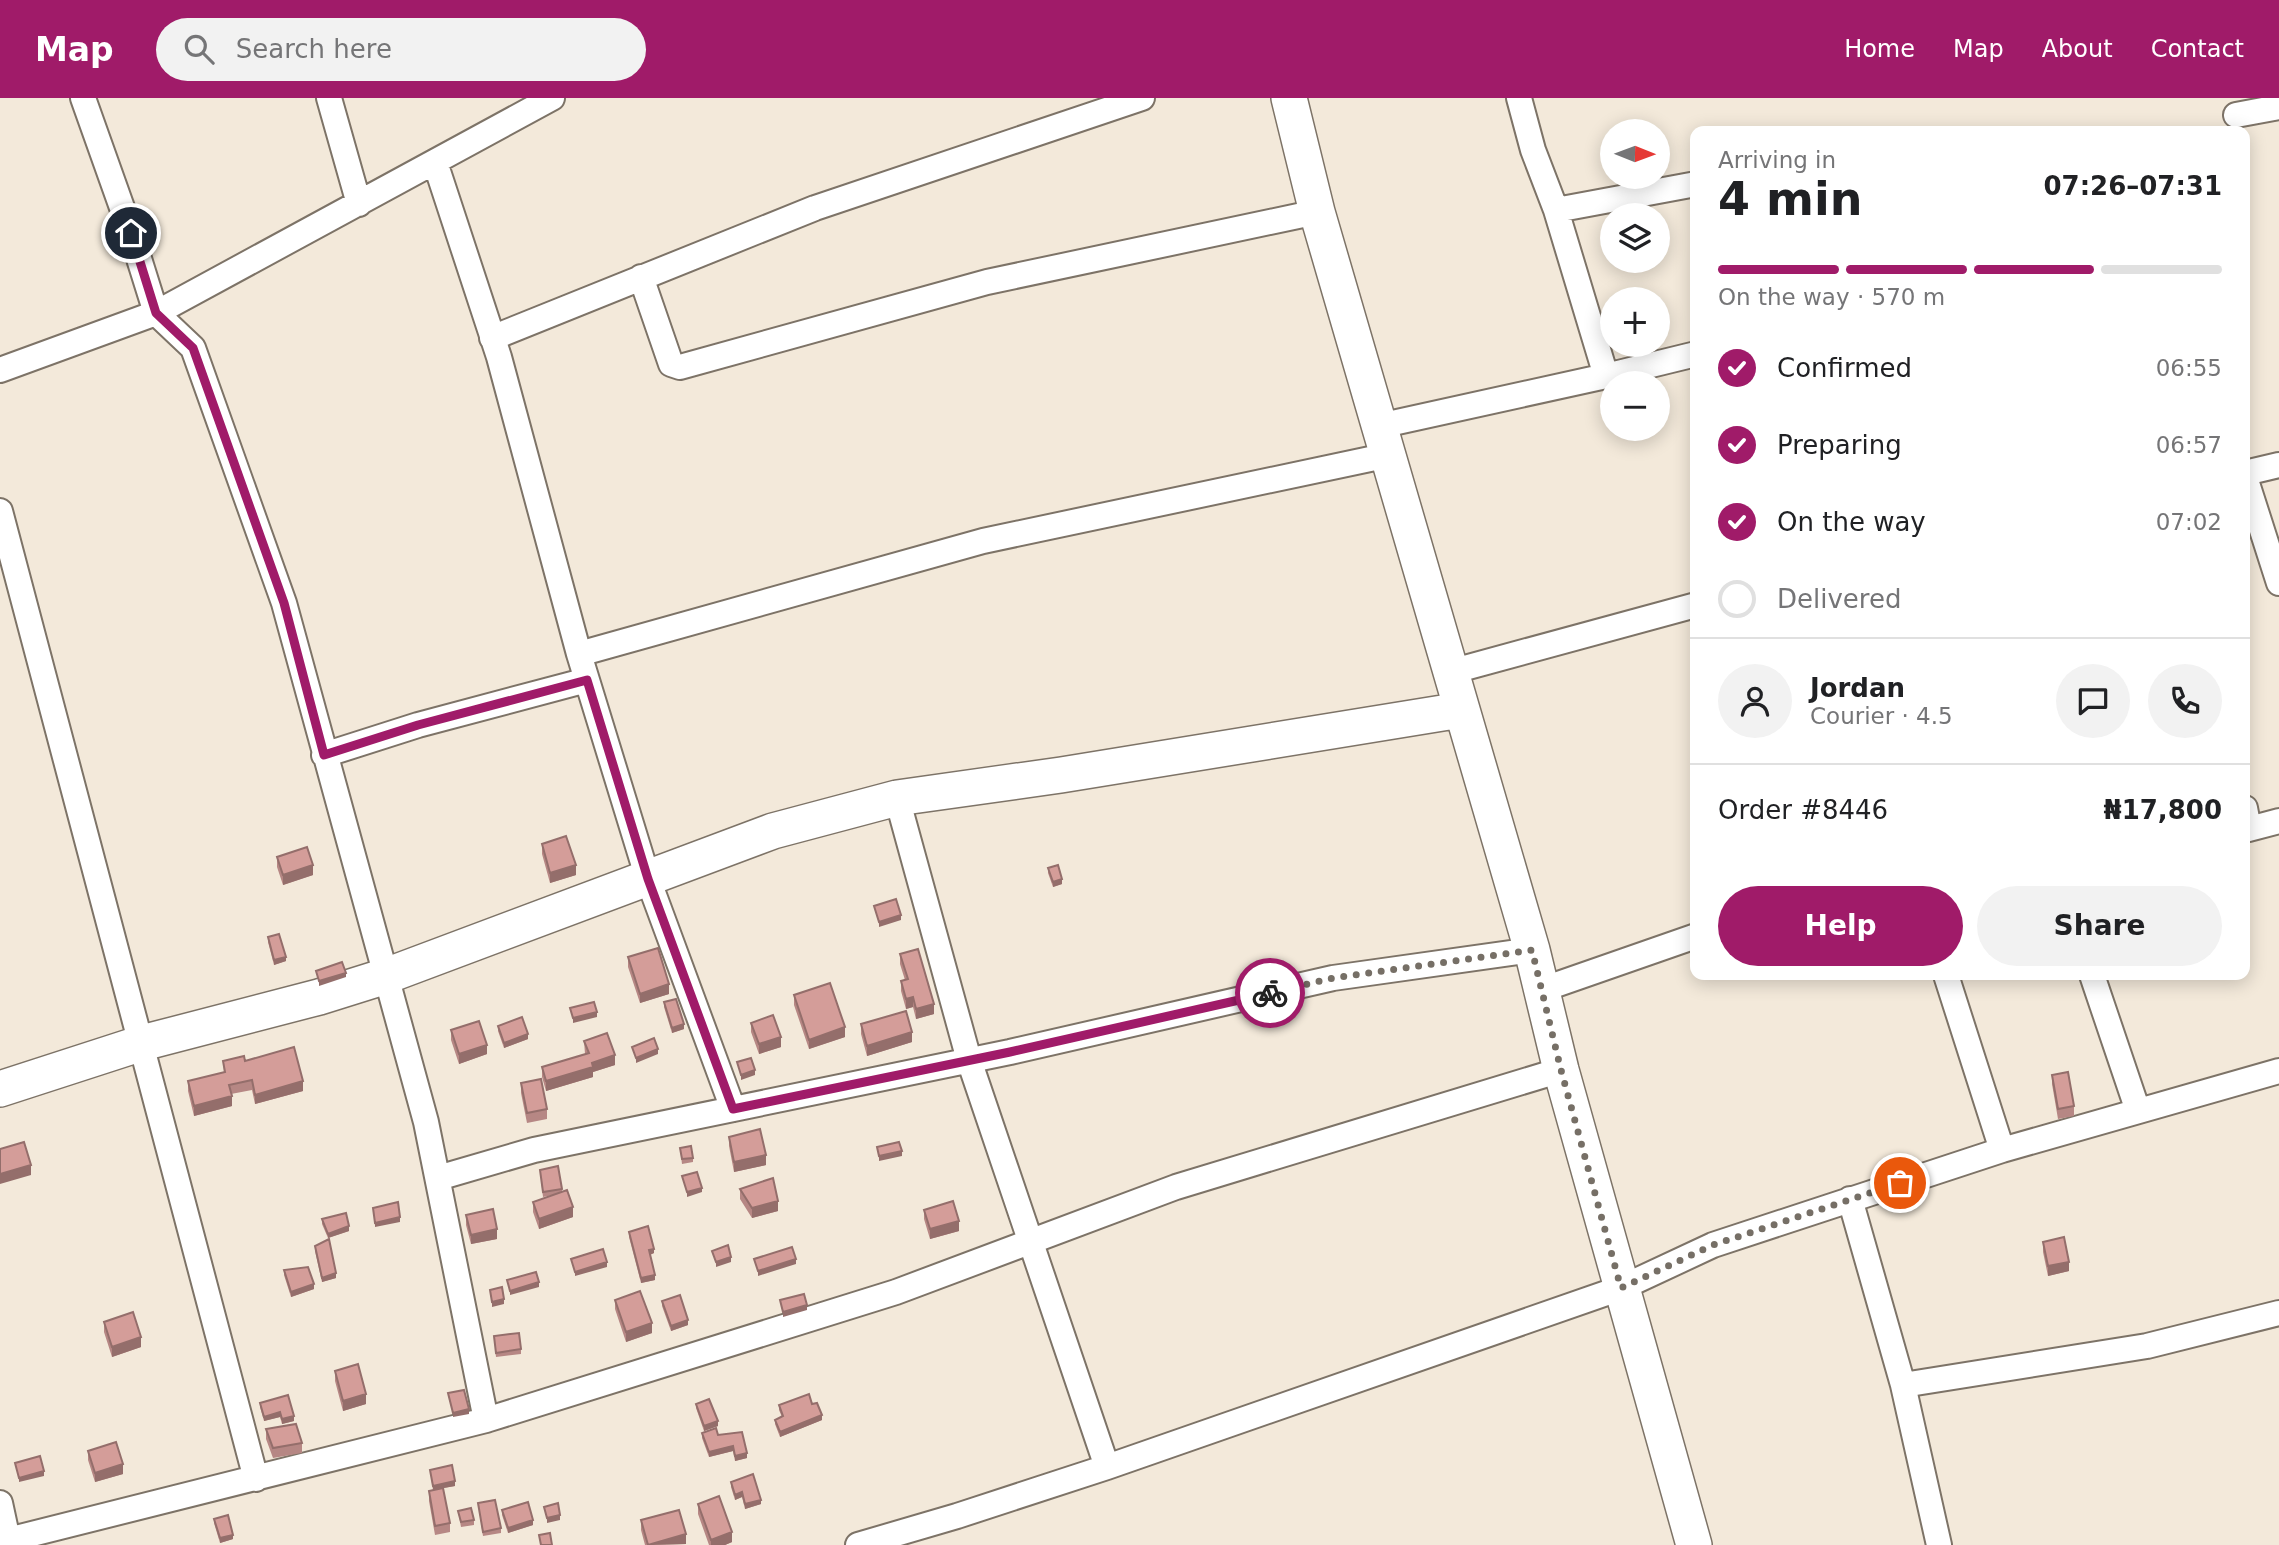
<!DOCTYPE html>
<meta charset="utf-8">
<style>
body{margin:0;font-family:"DejaVu Sans",sans-serif;background:#f2f2f2;color:#202124;height:100vh;display:flex;flex-direction:column;font-size:26px;white-space:nowrap}
*{box-sizing:border-box;margin:0}
p{font-size:23px;color:#757577}
.icon{flex:none;width:38px;height:38px;fill:none;stroke:currentColor;stroke-width:2;stroke-linecap:round;stroke-linejoin:round}
.map{position:relative;flex:1;overflow:hidden}
.details{position:absolute;left:1690px;top:28px;width:560px;height:854px;display:flex;flex-direction:column;background:#fff;border-radius:14px;box-shadow:0 4px 18px #0003}
.details>*{flex:none}
.needle{width:46px;rotate:91deg}
.buttons{position:absolute;left:1600px;top:21px;display:grid;gap:14px}
.buttons a{display:grid;place-items:center;width:70px;height:70px;border-radius:50%;background:#fff;box-shadow:0 4px 18px #0003;font-size:35px}
.pin{position:absolute;display:grid;place-items:center;width:60px;height:60px;color:#fff;margin:-30px;border:4px solid #fff;border-radius:50%;box-shadow:0 2px 7px #0007}
.courier{position:absolute;display:grid;place-items:center;width:70px;height:70px;margin:-35px;border:5px solid #a01b69;border-radius:50%;background:#fff;color:#222;box-shadow:0 2px 9px #0007}
.head em{font-style:normal;font-weight:600}
.head div{display:flex;flex-direction:column-reverse}
.head{display:flex;align-items:center;justify-content:space-between;height:119px;padding:0 28px}
h1{font-size:46px;font-weight:600;line-height:52px}
.bar{display:grid;grid-template-columns:repeat(4,1fr);gap:10px 7px;align-content:center;height:84px;padding:0 28px}
.bar i{height:9px;border-radius:5px;background:#e0e0e0}
.bar .selected{background:#a01b69}
.bar p{grid-column:span 4}
.line{display:flex;align-items:center;gap:18px;padding:0 28px;border-top:2px solid #e0e0e0}
.line div{flex:1}
.round{display:grid;place-items:center;flex:none;width:74px;height:74px;border-radius:37px;background:#f2f2f2}
ol{padding:0 28px;list-style:none}
li{display:flex;align-items:center;gap:21px;height:77px}
li p{margin-inline-start:auto}
li .icon{padding:7px;border-radius:50%;background:#a01b69;color:#fff;stroke-width:4}
li:last-child{color:#757577}
li i{width:38px;height:38px;border:4px solid #e0e0e0;border-radius:50%}
.action{display:flex;gap:14px;margin-top:auto;padding:14px 28px}
.action a{flex:1;height:80px;border-radius:42px;background:#a01b69;color:#fff;font-size:28px;font-weight:600;line-height:80px;text-align:center}
.action a+a{background:#f2f2f2;color:#202124}
header{display:flex;align-items:center;gap:42px;box-sizing:border-box;height:98px;padding:0 35px;background:#a01b69;color:#fff}
header strong{font-size:33px}
nav{display:flex;gap:38px;margin-inline-start:auto;font-size:24px}
.search{width:490px;height:63px;background:#f2f2f2;display:flex;align-items:center;gap:18px;box-sizing:border-box;padding:0 24px;border-radius:38px;color:#757577;font-size:26px}
.map>svg:first-child{display:block}
.lines{fill:none;stroke-linecap:round;stroke-linejoin:round}
.street-casing{stroke:#7d7367;stroke-width:28}
.secondary-casing{stroke:#7d7367;stroke-width:38}
.street{stroke:#fff;stroke-width:24}
.secondary{stroke:#fff;stroke-width:35}
.wall{fill:#b68784}
.shaded-wall{fill:#946e6b}
.building{fill:#d49d99;stroke:#946e6b;stroke-width:2}
.done{stroke:#766f66;stroke-width:7;stroke-dasharray:0 12.6}
.route{stroke:#a01b69;stroke-width:9}
</style>
<header>
<strong>Map</strong>
<div class="search"><svg class="icon" aria-label="search" viewBox="0 0 24 24"><circle cx="10" cy="10" r="6"/><path d="M15 15l6 6"/></svg>Search here</div>
<nav><a>Home</a><a>Map</a><a>About</a><a>Contact</a></nav>
</header>
<div class="map">
<svg width="2279" height="1447" viewBox="0 0 2279 1447">
<rect width="100%" height="100%" fill="#f3e9da"/>
<g class="lines">
<defs>
<path id="street" d="M83,0L131,135L156,215L193,250L284,505L426,1024L486,1322
M329,0L359,106
M1519,0L1533,52L1556,112L1606,278
M2236,17L2279,9
M435,64L499,259L579,556L648,781L733,1011
M1556,112L1696,86
M641,179L671,266L680,269L987,184L1317,114
M492,240L815,110L1142,0
M0,272L156,215L552,0
M1379,328L1606,278L1696,256
M2245,375L2279,367
M2245,379L2279,485
M0,413L256,1381
M579,556L983,443L1389,357
M1450,574L1696,507
M324,657L418,627L587,582
M897,700L969,962L1107,1369
M2245,710L2249,731L2279,723
M1946,877L2002,1052
M2092,877L2138,1013
M1541,892L1696,838
M438,1080L534,1052L1010,954L1333,880L1532,852
M1850,1101L1903,1287L2147,1248L2279,1215
M1903,1287L1939,1447
M0,1405L8,1442
M0,1444L486,1322L896,1194L1176,1089L1561,972
M858,1447L957,1418L1107,1369L1621,1190L1713,1147L2002,1052L2279,973"/>
<path id="secondary" d="M1289,0L1317,114L1532,852L1561,972L1694,1447
M0,991L142,945L319,899L386,878L773,733L897,700L1061,677L1461,612"/>
</defs>
<use href="#street" class="street-casing"/>
<use href="#secondary" class="secondary-casing"/>
<use href="#street" class="street"/>
<use href="#secondary" class="secondary"/>
</g>
<path class="wall" d="M542,746L576,777L550,785L542,756Z
M277,759L313,777L283,787L277,769Z
M1048,770L1062,786L1053,789L1048,775Z
M268,839L286,863L274,867L268,844Z
M900,856L934,916L916,921L913,909L906,911L901,893V883L905,882L900,866Z
M628,859L669,896L640,905L628,869Z
M794,897L845,939L809,951L794,907Z
M664,904L684,931L672,935L664,909Z
M751,925L781,949L759,956L751,934Z
M861,926L912,944L867,958L861,936Z
M498,928L528,941L504,950L498,933Z
M451,932L487,956L459,966L451,942Z
M584,943L615,967L593,974V979L546,993L542,979V969L585,956Z
M223,963H245L303,993L255,1006L252,992L231,996L232,1008L194,1018L188,993V983L224,974Z
M2052,977L2074,1008V1018L2058,1021L2052,986Z
M521,985L547,1011V1021L527,1025L521,995Z
M729,1039L766,1067L734,1074L729,1048Z
M680,1050L693,1060V1064L682,1066Z
M540,1072L562,1091V1094L573,1119L539,1131L533,1114V1104L553,1097L543,1099Z
M740,1091L778,1113L752,1120L740,1101Z
M924,1112L959,1133L930,1141L924,1121Z
M466,1117L497,1141L471,1146L466,1127Z
M322,1121L349,1133L328,1140L322,1126Z
M629,1134L654,1155L650,1157L655,1182L641,1185L629,1139Z
M2043,1144L2069,1173L2048,1178L2043,1154Z
M315,1148L336,1180L322,1184L315,1153Z
M284,1172L314,1191L291,1199L284,1177Z
M615,1202L652,1235L626,1244L615,1211Z
M662,1203L688,1227L671,1233L662,1208Z
M104,1224L141,1249L112,1259L104,1234Z
M494,1238L521,1251V1256L496,1259Z
M335,1273L366,1306L343,1313L335,1283Z
M260,1305L294,1323L282,1326L280,1319L264,1323L260,1309Z
M696,1306L718,1328L704,1333L696,1310Z
M812,1306L822,1322L780,1339L775,1326V1322L782,1319L779,1312V1307Z
M266,1331L302,1345V1355L273,1360L266,1341Z
M702,1335L718,1337L747,1360L735,1363L733,1353L709,1359L702,1340Z
M88,1353L123,1376L95,1384L88,1362Z
M430,1372L455,1388L443,1390L450,1425V1434L435,1437L429,1403V1393L433,1392Z
M731,1384L761,1406L745,1411L742,1399L735,1402L731,1389Z
M478,1405L501,1430V1435L483,1438Z
M698,1406L732,1444L725,1447H709L698,1416Z
M502,1412L533,1427L508,1435L502,1417Z
M458,1413L474,1422V1427L461,1429Z
M214,1421L233,1441L220,1445L214,1425Z
M641,1422L686,1446L645,1447L641,1432Z"/>
<path class="shaded-wall" d="M313,767V777L283,787V777Z
M576,767V777L550,785V775Z
M1062,781V786L1053,789V784Z
M901,817V822L879,829V824Z
M286,859V863L274,867V862Z
M346,875V879L319,888V883Z
M669,886V896L640,905V896Z
M913,899V909L906,911V901Z
M934,906V916L916,921V911Z
M597,914V919L573,925V920Z
M684,926V931L672,935V930Z
M845,929V939L809,951V942Z
M912,934V944L867,958V948Z
M528,936V941L504,950V945Z
M781,939V949L759,956V946Z
M487,947V956L459,966V956Z
M658,951V956L636,965V960Z
M615,957V967L593,974V979L546,993V983L592,965Z
M755,972V977L741,982V977Z
M303,983V993L255,1006V997Z
M232,998V1008L194,1018V1008Z
M902,1053V1058L879,1063V1058Z
M766,1057V1067L734,1074V1064Z
M31,1067V1077L0,1086V1076Z
M702,1090V1094L687,1099V1094Z
M778,1103V1113L752,1120V1110Z
M573,1109V1119L539,1131V1121Z
M400,1119V1124L375,1129V1125Z
M959,1123V1133L930,1141V1131Z
M349,1128V1133L328,1140V1136Z
M497,1131V1141L471,1146V1137Z
M654,1151V1155L649,1157V1152Z
M731,1159V1164L716,1169V1164Z
M796,1161V1166L758,1178V1173Z
M607,1164V1169L575,1178V1174Z
M2069,1164V1173L2048,1178V1168Z
M336,1175V1180L322,1184V1180Z
M655,1177V1182L641,1185V1180Z
M539,1184V1189L510,1197V1193Z
M314,1186V1191L291,1199V1194Z
M504,1201V1206L492,1209V1204Z
M807,1207V1212L783,1219V1214Z
M688,1222V1227L671,1233V1228Z
M652,1225V1235L626,1244V1234Z
M141,1239V1249L112,1259V1249Z
M366,1296V1306L343,1313V1303Z
M469,1311V1316L453,1319V1315Z
M280,1314V1319L264,1323V1319Z
M822,1317V1322L780,1339V1334Z
M294,1318V1323L282,1326V1321Z
M718,1323V1328L704,1333V1328Z
M733,1348V1353L709,1359V1354Z
M747,1355V1360L735,1363V1358Z
M123,1366V1376L95,1384V1375Z
M44,1373V1378L19,1384V1380Z
M455,1383V1388L433,1392V1388Z
M742,1394V1399L735,1402V1397Z
M761,1402V1406L745,1411V1406Z
M560,1417V1422L547,1425V1420Z
M533,1422V1427L508,1435V1430Z
M732,1434V1444L725,1447H711V1442Z
M686,1436V1446L648,1447Z
M233,1437V1441L220,1445V1440Z"/>
<path class="building" d="M566,738L576,767L550,775L542,746Z
M307,749L313,767L283,777L277,759Z
M1058,767L1062,781L1053,784L1048,770Z
M896,801L901,817L879,824L874,808Z
M279,836L286,859L274,862L268,839Z
M658,850L669,886L640,896L628,859Z
M918,851L934,906L916,911L913,899L906,901L901,883L908,881L900,856Z
M342,864L346,875L319,883L316,873Z
M830,885L845,929L809,942L794,897Z
M676,901L684,926L672,930L664,904Z
M594,904L597,914L573,920L570,910Z
M906,913L912,934L867,948L861,926Z
M773,917L781,939L759,946L751,925Z
M522,919L528,936L504,945L498,928Z
M479,923L487,947L459,956L451,932Z
M607,935L615,957L592,965L593,969L546,983L542,969L589,955L584,943Z
M654,940L658,951L636,960L632,949Z
M294,949L303,983L255,997L252,982L229,987L232,998L194,1008L188,983L225,974L223,963L244,958L245,963Z
M751,960L755,972L741,977L737,964Z
M2068,974L2074,1008L2058,1011L2052,977Z
M541,981L547,1011L527,1015L521,985Z
M760,1031L766,1057L734,1064L729,1039Z
M24,1044L31,1067L0,1076V1051Z
M899,1044L902,1053L879,1058L877,1049Z
M691,1048L693,1060L682,1061L680,1050Z
M558,1068L562,1091L543,1094L540,1072Z
M697,1074L702,1090L687,1094L682,1078Z
M773,1080L778,1103L752,1110L740,1091Z
M567,1092L573,1109L539,1121L533,1104Z
M953,1103L959,1123L930,1131L924,1112Z
M398,1104L400,1119L375,1125L373,1110Z
M493,1111L497,1131L471,1137L466,1117Z
M346,1115L349,1128L328,1136L322,1121Z
M648,1128L654,1151L649,1152L655,1177L641,1180L629,1134Z
M2064,1139L2069,1164L2048,1168L2043,1144Z
M329,1141L336,1175L322,1180L315,1148Z
M728,1147L731,1159L716,1164L712,1153Z
M792,1149L796,1161L758,1173L754,1161Z
M603,1151L607,1164L575,1174L571,1161Z
M308,1169L314,1186L291,1194L284,1172Z
M536,1174L539,1184L510,1193L507,1182Z
M502,1189L504,1201L492,1204L490,1192Z
M640,1193L652,1225L626,1234L615,1202Z
M804,1196L807,1207L783,1214L780,1202Z
M680,1197L688,1222L671,1228L662,1203Z
M133,1214L141,1239L112,1249L104,1224Z
M519,1235L521,1251L496,1255L494,1238Z
M358,1266L366,1296L343,1303L335,1273Z
M464,1292L469,1311L453,1315L448,1295Z
M809,1296L812,1306L817,1305L822,1317L780,1334L775,1322L783,1318L779,1307Z
M288,1297L294,1318L282,1321L280,1314L264,1319L260,1305Z
M709,1301L718,1323L704,1328L696,1306Z
M296,1326L302,1345L273,1350L266,1331Z
M716,1330L718,1337L742,1334L747,1355L735,1358L733,1348L709,1354L702,1335Z
M116,1344L123,1366L95,1375L88,1353Z
M40,1358L44,1373L19,1380L15,1365Z
M452,1367L455,1383L433,1388L430,1372Z
M753,1376L761,1402L745,1406L742,1394L735,1397L731,1384Z
M443,1390L450,1425L435,1428L429,1393Z
M719,1398L732,1434L711,1442L698,1406Z
M495,1402L501,1430L483,1434L478,1405Z
M528,1404L533,1422L508,1430L502,1412Z
M558,1405L560,1417L547,1420L544,1409Z
M471,1410L474,1422L461,1424L458,1413Z
M679,1412L686,1436L648,1447L641,1422Z
M228,1417L233,1437L220,1440L214,1421Z
M550,1435L552,1447H541L539,1437Z"/>
<g class="lines">
<path class="done" d="M1270,895L1333,880L1532,852L1561,972L1621,1190L1713,1147L1900,1085"/>
<path class="route" d="M131,135L156,215L193,250L284,505L324,657L418,627L587,582L648,781L733,1011L1010,954L1270,895"/>
</g>
</svg>
<div class="buttons">
<a><svg class="needle" viewBox="-14 -14 28 28"><path d="M0-13l5 13h-10z" fill="#e53935"/><path d="M0 13l5-13h-10z" fill="#757577"/></svg></a>
<a><svg class="icon" aria-label="layers" viewBox="0 0 24 24"><path d="M12 4l9 5-9 5-9-5zM3 14l9 5 9-5"/></svg></a>
<a>+</a>
<a>−</a>
</div>
<div class="pin" style="left:1900px;top:1085px;background:#ea580c"><svg class="icon" aria-label="bag" viewBox="0 0 24 24"><path d="M5 8h14l-1 12H6zM9 8a3 3 0 0 1 6 0"/></svg></div>
<div class="pin" style="left:131px;top:135px;background:#1f2937"><svg class="icon" aria-label="home" viewBox="0 0 24 24"><path d="M3 11l9-7 9 7M6 9v11h12V9"/></svg></div>
<div class="courier" style="left:1270px;top:895px"><svg class="icon" aria-label="bike" viewBox="0 0 24 24"><circle cx="6" cy="16" r="4"/><circle cx="18" cy="16" r="4"/><path d="M6 16l4-8h5l3 8M10 8l3 8H6M13 5h3"/></svg></div>
<section class="details">
<div class="head"><div><h1>4 min</h1><p>Arriving in</p></div><em>07:26–07:31</em></div>
<div class="bar"><i class="selected"></i><i class="selected"></i><i class="selected"></i><i></i><p>On the way · 570 m</p></div>
<ol>
<li><svg class="icon" aria-label="check" viewBox="0 0 24 24"><path d="M5 12l5 5 9-10"/></svg>Confirmed<p>06:55</p></li>
<li><svg class="icon" aria-label="check" viewBox="0 0 24 24"><path d="M5 12l5 5 9-10"/></svg>Preparing<p>06:57</p></li>
<li><svg class="icon" aria-label="check" viewBox="0 0 24 24"><path d="M5 12l5 5 9-10"/></svg>On the way<p>07:02</p></li>
<li><i></i>Delivered</li>
</ol>
<div class="line" style="height:126px"><a class="round"><svg class="icon" aria-label="person" viewBox="0 0 24 24"><circle cx="12" cy="8" r="4"/><path d="M4 21q1-7 8-7t8 7"/></svg></a><div><b>Jordan</b><p>Courier · 4.5</p></div><a class="round"><svg class="icon" aria-label="chat" viewBox="0 0 24 24"><path d="M4 5h16v11H9l-5 4z"/></svg></a><a class="round"><svg class="icon" aria-label="phone" viewBox="0 0 24 24"><path d="M5 4h4l2 5-3 2q2 4 5 5l2-3 5 2v4C11 20 4 13 5 4z"/></svg></a></div>
<div class="line" style="height:91px"><div>Order #8446</div><b>₦17,800</b></div>
<div class="action"><a>Help</a><a>Share</a></div>
</section>
</div>
